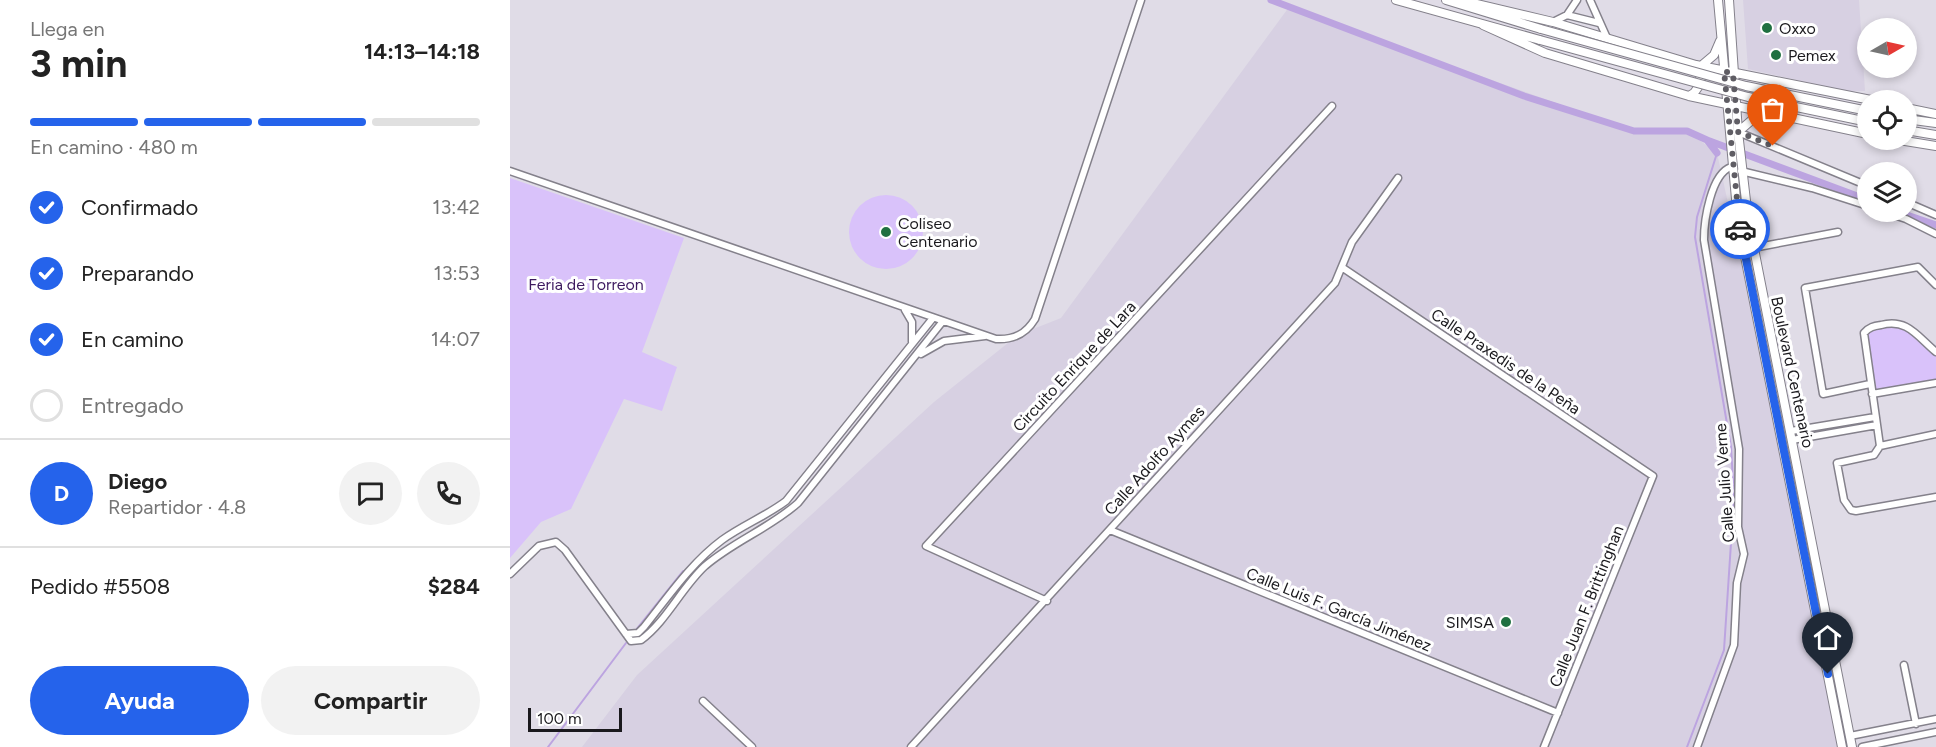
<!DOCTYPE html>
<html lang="es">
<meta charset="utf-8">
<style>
body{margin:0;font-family:Figtree,sans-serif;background:#f2f2f2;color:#222;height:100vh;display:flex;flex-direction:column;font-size:22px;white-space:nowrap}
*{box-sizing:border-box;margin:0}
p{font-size:20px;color:#767676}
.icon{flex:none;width:33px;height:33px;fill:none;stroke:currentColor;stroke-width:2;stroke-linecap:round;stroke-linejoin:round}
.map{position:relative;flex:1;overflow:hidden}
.panel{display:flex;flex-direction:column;background:#fff;width:510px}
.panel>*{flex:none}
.needle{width:39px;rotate:81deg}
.tools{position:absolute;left:1347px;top:18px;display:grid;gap:12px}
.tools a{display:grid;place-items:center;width:60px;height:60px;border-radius:50%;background:#fff;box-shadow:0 3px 9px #0003;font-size:30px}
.scale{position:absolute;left:18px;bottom:15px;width:94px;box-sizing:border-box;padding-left:6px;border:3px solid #1a191d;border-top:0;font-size:16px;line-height:21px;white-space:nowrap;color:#1a191d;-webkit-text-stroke:4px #fff;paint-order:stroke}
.pin{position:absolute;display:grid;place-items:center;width:51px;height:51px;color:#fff;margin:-62px -26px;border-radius:50% 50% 50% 0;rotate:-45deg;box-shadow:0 0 6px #0007}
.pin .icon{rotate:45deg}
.courier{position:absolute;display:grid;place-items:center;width:60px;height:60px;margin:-30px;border:4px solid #2563eb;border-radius:50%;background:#fff;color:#222;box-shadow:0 2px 8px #0007}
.overview em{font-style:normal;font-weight:700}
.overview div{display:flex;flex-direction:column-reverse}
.overview{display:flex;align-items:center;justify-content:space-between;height:102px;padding:0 30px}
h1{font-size:39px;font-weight:700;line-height:45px}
.bar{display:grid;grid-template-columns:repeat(4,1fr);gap:9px 6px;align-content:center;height:72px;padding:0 30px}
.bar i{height:8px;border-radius:4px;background:#e0e0e0}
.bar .on{background:#2563eb}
.bar p{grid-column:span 4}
.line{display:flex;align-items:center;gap:15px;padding:0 30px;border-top:2px solid #e0e0e0}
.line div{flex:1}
.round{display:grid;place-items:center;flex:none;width:63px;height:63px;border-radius:32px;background:#f2f2f2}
ol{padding:0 30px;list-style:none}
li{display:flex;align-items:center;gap:18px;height:66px}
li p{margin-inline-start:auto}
li .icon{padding:6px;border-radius:50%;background:#2563eb;color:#fff;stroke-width:4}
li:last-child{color:#767676}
li i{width:33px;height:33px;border:3px solid #e0e0e0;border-radius:50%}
.button{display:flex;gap:12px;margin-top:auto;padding:12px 30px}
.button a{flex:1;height:69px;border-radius:36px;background:#2563eb;color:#fff;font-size:24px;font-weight:700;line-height:69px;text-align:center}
.button a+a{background:#f2f2f2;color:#222}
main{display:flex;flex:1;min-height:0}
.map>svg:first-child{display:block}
.built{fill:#d7d0e2}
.green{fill:#d9c2fa}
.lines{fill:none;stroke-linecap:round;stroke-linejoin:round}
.stream{stroke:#bca4e0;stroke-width:2}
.canal{stroke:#bca4e0;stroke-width:7}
.minor-casing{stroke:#84818b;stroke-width:9}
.major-casing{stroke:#84818b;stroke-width:10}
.minor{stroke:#fff;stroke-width:6}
.major{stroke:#fff;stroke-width:8}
.major-bridge-casing{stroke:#84818b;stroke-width:10;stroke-linecap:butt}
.major-bridge{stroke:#fff;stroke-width:8}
.done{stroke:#5f5d64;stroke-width:6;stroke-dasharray:0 10.8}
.route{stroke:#2563eb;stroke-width:8}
.poi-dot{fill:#207041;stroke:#fff;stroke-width:2}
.labels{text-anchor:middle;stroke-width:6;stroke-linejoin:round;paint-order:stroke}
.poi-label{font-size:16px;fill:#1a191d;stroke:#fff;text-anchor:start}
.park-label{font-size:16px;fill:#3d1a5f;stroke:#fff}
.street-label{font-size:16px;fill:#1a191d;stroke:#fff}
</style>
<main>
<section class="panel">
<div class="overview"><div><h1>3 min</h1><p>Llega en</p></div><em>14:13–14:18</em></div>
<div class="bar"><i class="on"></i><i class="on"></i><i class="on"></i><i></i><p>En camino · 480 m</p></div>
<ol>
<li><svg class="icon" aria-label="check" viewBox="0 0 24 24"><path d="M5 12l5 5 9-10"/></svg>Confirmado<p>13:42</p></li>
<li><svg class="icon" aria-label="check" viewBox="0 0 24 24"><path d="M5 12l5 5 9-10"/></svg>Preparando<p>13:53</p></li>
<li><svg class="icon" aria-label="check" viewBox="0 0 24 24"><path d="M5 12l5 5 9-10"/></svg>En camino<p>14:07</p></li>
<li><i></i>Entregado</li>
</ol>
<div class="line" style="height:108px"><b class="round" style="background:#2563eb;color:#fff">D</b><div><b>Diego</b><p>Repartidor · 4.8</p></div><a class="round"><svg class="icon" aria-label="chat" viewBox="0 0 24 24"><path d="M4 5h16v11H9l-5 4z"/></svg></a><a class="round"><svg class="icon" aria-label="phone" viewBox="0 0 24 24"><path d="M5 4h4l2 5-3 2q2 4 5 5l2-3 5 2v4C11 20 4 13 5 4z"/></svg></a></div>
<div class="line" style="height:78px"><div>Pedido #5508</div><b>$284</b></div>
<div class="button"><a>Ayuda</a><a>Compartir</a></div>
</section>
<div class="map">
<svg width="1426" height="747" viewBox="0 0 1426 747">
<rect width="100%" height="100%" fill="#e0dce7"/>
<path class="built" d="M1233,0H1349L1355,91H1336L1238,69Z
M779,7L1124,131H1177L1207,153L1242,312L1276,428L1339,747H72L127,675L424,402L508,335L551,318Z"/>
<path class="green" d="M0,178L174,238L132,352L167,367L152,411L114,399L61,509L31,522L0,558Z
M339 232a37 37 0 1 1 74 0a37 37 0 1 1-74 0Z
M1383,325L1391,326L1426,356V380L1365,391L1356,337L1361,330Z"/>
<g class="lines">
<path class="stream" d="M125,631L173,571
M38,747L116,643
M1177,747L1214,650L1224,497L1221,447L1185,237L1187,217L1207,153"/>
<path class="canal" d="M761,0L1014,96L1124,131H1177L1197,140L1207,153
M1197,140L1358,200
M1388,212L1426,225"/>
<defs>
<path id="minor" d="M1080,0L1097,38
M1057,15L1089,23
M1043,22L1057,15L1067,0
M1228,132L1358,186
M0,171L486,339C504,340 516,334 525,319L631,0
M1231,171L1302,188L1358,206
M1396,202L1426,215
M1375,212L1396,219L1426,234
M1232,244L1243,248L1328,232
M833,268L1143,476L1034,747
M395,310L402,322V342
M411,354L434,341L475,336
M1360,384L1313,394L1295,288L1408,267L1426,285
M1362,394L1426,383
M1281,431L1365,417
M1426,434L1370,446L1364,455L1327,463L1334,500L1341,510L1346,511L1426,497
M1282,440L1367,425
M1370,446L1354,333C1359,327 1364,326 1371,325C1397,318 1407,336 1426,352
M600,530L1048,713
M0,574L29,546L46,542L55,550L121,641L131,640C156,622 172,587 195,566C224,541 260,528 288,503L433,321
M537,601L416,546L822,106
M116,634L128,633L134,627C158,597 181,563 212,540C233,525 256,516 276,501L423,318
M1394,665L1406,724
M193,701L242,747
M1340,736L1426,719
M401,747L825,283L842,242L888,178
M1187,747L1224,645L1227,583L1234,554L1228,527L1229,449L1194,240C1194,220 1201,174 1221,167
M1352,747L1426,732"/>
<path id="major" d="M886,0L1030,40
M936,0L1031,29
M950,0L1043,22L1186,65L1361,100
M1208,0L1228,221L1332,747
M1219,0L1228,132L1238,218L1342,747
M973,25L1035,53L1179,96L1358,134
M1191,66L1204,55L1210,41
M1179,96L1184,93L1191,83L1189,68
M1396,108L1426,114
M1396,119L1426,123
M1396,130L1426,135
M1228,132L1243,119L1257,116
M1389,140L1426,146"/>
</defs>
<use href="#minor" class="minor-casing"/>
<use href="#major" class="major-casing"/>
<use href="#minor" class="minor"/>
<use href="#major" class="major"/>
<defs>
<path id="major-bridge" d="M1031,29L1236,86L1358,111
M1030,40L1238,97L1358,122"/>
</defs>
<use href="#major-bridge" class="major-bridge-casing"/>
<use href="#major-bridge" class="major-bridge"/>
</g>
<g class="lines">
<path class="done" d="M1230,229L1214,71L1223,74L1228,132L1263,146"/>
<path class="route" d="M1230,229L1318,674"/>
</g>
<g class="poi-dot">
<circle cx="1257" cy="28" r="6"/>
<circle cx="1266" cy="55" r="6"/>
<circle cx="376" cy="232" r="6"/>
<circle cx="996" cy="622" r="6"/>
</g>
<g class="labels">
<g class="poi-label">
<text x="1269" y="34">Oxxo</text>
<text x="1278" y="61">Pemex</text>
<text x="388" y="229">Coliseo<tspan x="388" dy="18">Centenario</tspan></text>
<text x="984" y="628" text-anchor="end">SIMSA</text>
</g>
<g class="park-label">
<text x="76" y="290">Feria de Torreon</text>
</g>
<g class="street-label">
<text transform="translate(996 361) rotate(34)" y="6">Calle Praxedis de la Peña</text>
<text transform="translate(564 366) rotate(-47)" y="6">Circuito Enrique de Lara</text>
<text transform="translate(1283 372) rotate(78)" y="6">Boulevard Centenario</text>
<text transform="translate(644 460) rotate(-48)" y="6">Calle Adolfo Aymes</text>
<text transform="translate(1214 483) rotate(-94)" y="6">Calle Julio Verne</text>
<text transform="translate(1076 606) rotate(-68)" y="6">Calle Juan F. Brittinghan</text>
<text transform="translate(829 609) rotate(22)" y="6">Calle Luis F. García Jiménez</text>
</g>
</g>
</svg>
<div class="tools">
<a><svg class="needle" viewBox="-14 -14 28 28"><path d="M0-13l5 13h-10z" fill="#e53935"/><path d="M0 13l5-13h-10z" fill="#767676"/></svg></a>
<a><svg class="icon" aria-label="locate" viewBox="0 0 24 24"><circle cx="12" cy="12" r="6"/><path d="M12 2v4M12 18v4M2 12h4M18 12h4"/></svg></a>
<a><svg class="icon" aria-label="layers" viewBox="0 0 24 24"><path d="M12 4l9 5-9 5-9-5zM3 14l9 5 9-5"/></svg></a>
</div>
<div class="scale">100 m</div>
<div class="pin" style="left:1263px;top:146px;background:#ea580c"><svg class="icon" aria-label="bag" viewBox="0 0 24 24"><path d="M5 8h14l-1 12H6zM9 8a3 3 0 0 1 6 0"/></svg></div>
<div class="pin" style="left:1318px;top:674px;background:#1f2937"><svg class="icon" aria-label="home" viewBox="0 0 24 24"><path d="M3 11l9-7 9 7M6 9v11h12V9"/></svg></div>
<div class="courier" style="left:1230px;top:229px"><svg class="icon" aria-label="car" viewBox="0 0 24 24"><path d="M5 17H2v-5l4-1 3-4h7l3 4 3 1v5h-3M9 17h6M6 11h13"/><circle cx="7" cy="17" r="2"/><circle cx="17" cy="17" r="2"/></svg></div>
</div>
</main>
